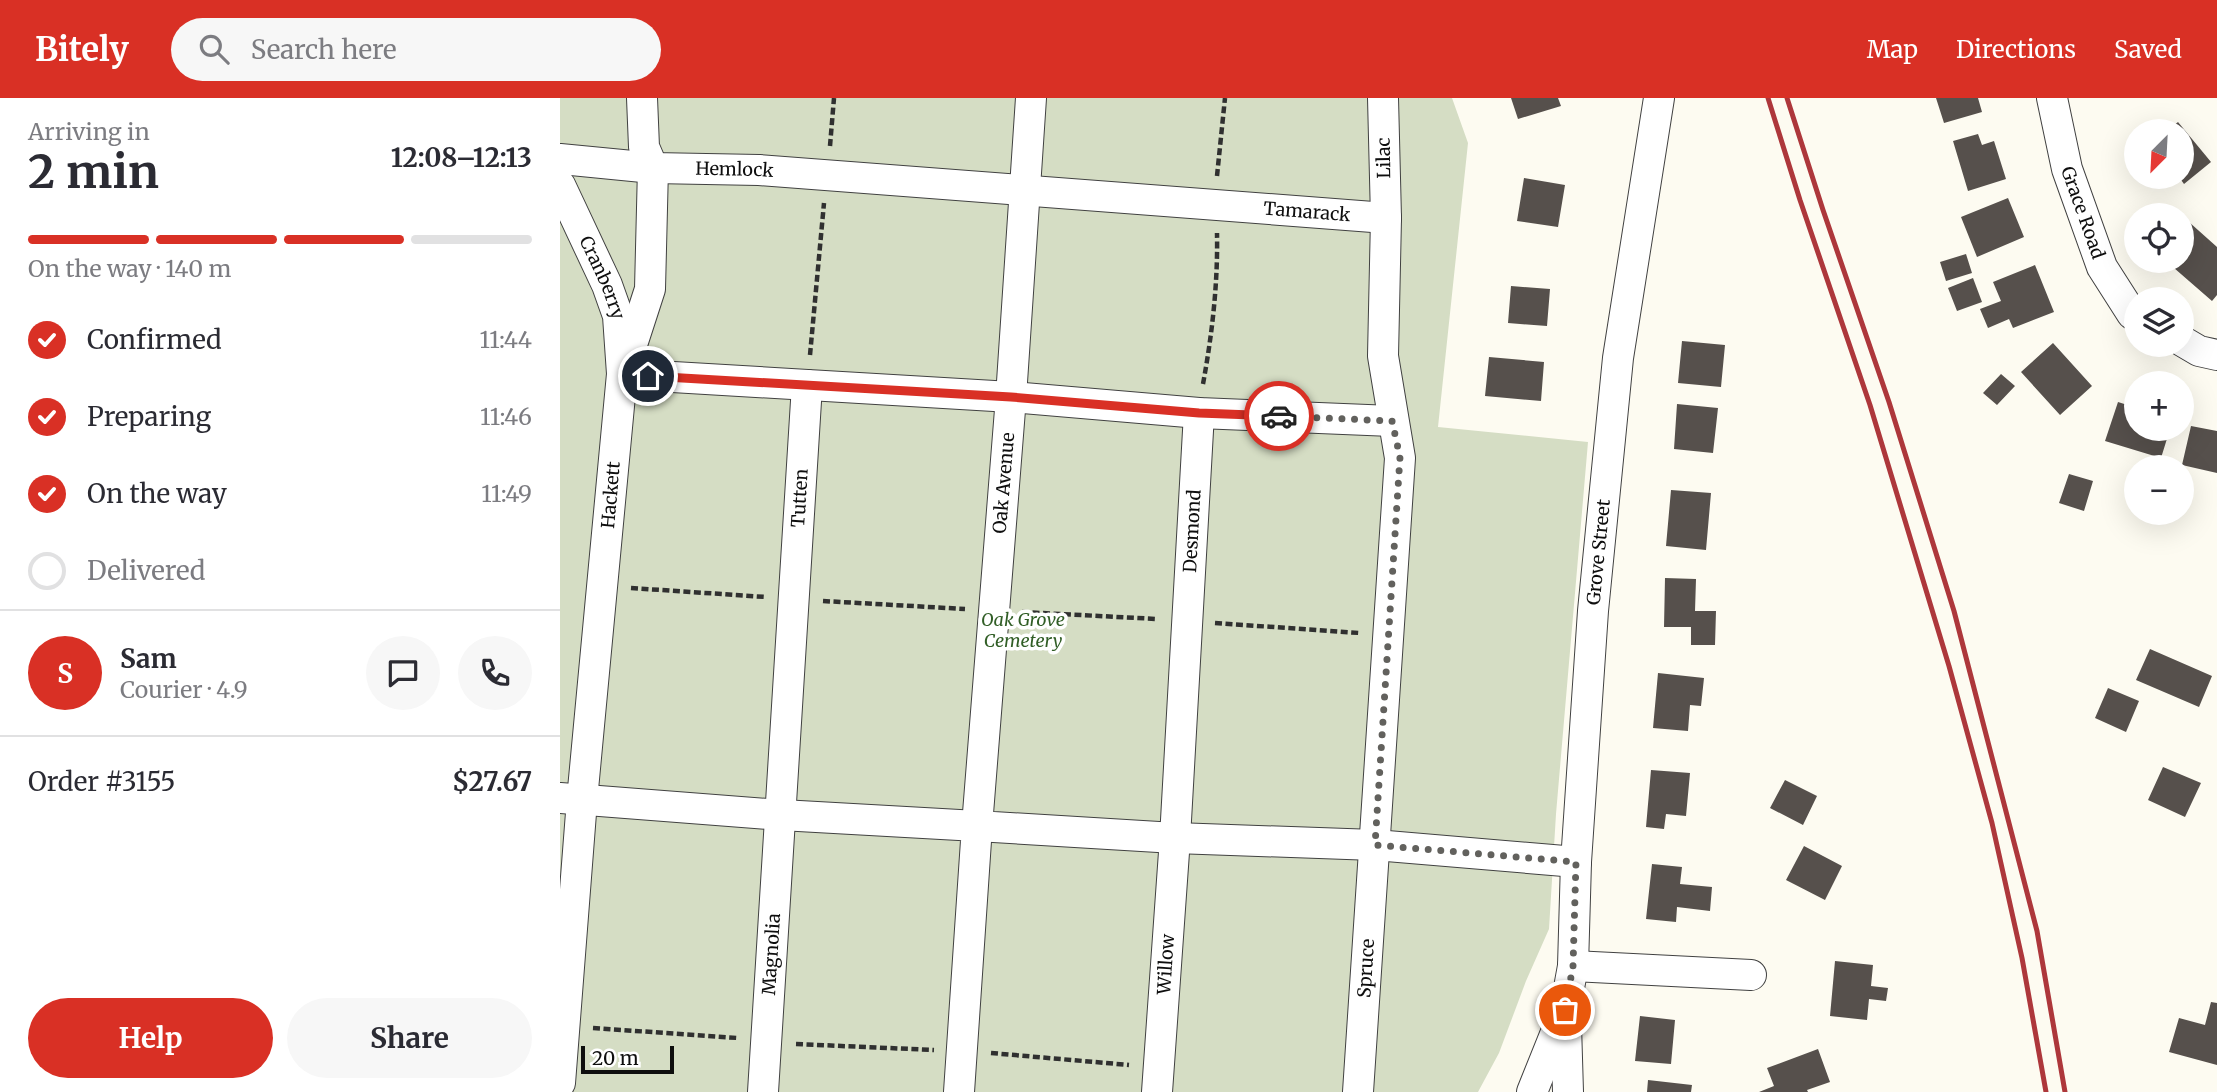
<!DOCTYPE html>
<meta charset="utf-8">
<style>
body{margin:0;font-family:Merriweather,serif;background:#f7f7f7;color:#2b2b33;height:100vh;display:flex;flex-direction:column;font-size:26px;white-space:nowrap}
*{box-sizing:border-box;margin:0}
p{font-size:23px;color:#7c7c81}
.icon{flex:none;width:38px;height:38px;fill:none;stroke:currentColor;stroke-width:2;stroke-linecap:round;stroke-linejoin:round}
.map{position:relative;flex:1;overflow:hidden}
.drawer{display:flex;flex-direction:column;background:#fff;width:560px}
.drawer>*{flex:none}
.needle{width:46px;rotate:204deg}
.buttons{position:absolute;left:1564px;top:21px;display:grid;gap:14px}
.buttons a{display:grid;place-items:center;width:70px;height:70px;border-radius:50%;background:#fff;box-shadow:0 7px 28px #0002;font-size:35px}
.scale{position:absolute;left:21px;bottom:18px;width:93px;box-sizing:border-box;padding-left:7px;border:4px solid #0e0e0e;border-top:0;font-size:19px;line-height:24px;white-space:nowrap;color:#0e0e0e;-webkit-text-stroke:5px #fff;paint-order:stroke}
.pin{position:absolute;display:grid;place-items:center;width:60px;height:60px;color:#fff;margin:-30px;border:4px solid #fff;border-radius:50%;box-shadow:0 2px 7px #0007}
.courier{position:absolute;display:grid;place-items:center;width:70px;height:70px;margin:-35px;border:5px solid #d93025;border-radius:50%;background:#fff;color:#222;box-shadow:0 2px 9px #0007}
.head em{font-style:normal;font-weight:700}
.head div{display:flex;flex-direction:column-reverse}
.head{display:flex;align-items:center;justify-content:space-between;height:119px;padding:0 28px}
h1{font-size:46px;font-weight:700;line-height:52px}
.bar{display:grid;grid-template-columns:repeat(4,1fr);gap:10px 7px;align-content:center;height:84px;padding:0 28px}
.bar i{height:9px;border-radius:5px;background:#e1e1e2}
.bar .active{background:#d93025}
.bar p{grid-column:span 4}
.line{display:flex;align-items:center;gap:18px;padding:0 28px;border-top:2px solid #e1e1e2}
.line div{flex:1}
.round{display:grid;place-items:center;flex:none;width:74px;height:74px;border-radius:37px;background:#f7f7f7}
ol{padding:0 28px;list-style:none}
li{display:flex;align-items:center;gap:21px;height:77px}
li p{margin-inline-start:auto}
li .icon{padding:7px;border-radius:50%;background:#d93025;color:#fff;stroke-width:4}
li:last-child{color:#7c7c81}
li i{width:38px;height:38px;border:4px solid #e1e1e2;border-radius:50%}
.primary-button{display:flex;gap:14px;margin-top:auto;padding:14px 28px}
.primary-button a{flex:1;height:80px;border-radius:42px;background:#d93025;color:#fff;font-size:28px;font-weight:700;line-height:80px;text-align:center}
.primary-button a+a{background:#f7f7f7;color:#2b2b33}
header{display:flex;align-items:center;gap:42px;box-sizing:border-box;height:98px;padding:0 35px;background:#d93025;color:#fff}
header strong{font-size:33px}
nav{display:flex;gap:38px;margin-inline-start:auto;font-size:24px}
.search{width:490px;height:63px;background:#f7f7f7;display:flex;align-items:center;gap:18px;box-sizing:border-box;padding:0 24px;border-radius:38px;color:#7c7c81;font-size:26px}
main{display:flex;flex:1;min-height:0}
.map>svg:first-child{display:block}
.cemetery{fill:#d5ddc4}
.building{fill:#56504c}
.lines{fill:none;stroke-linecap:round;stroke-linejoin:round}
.minor-casing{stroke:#414141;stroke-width:32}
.path{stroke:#303030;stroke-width:4.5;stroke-dasharray:7 3.5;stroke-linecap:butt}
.minor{stroke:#fff;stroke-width:30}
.rail{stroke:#ad373b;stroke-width:5}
.done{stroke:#62615d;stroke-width:7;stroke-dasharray:0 12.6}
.route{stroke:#d93025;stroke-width:9}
.labels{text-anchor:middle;stroke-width:7;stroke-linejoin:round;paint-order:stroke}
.street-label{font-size:18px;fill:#0e0e0e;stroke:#fff}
.park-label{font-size:18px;font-style:italic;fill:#315e26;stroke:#fff}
</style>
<header>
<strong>Bitely</strong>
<div class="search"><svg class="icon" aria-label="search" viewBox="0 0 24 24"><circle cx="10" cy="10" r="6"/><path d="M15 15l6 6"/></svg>Search here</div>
<nav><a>Map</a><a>Directions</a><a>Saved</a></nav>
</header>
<main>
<section class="drawer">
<div class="head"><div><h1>2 min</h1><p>Arriving in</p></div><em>12:08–12:13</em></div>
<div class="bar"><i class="active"></i><i class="active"></i><i class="active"></i><i></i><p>On the way · 140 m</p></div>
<ol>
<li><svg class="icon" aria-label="check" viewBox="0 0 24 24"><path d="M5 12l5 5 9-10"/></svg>Confirmed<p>11:44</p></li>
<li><svg class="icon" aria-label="check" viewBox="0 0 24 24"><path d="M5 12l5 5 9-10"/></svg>Preparing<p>11:46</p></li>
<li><svg class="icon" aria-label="check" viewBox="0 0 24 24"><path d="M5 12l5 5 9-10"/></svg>On the way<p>11:49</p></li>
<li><i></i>Delivered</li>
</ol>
<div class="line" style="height:126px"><b class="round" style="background:#d93025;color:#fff">S</b><div><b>Sam</b><p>Courier · 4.9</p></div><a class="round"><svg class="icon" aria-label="chat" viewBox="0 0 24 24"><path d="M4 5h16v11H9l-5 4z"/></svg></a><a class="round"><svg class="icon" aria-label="phone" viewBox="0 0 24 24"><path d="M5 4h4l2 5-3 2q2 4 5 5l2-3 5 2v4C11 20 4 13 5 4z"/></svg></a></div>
<div class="line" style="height:91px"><div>Order #3155</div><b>$27.67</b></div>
<div class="primary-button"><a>Help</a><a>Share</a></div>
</section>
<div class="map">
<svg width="1657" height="994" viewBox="0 0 1657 994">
<rect width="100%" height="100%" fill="#fdfbf1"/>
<path class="cemetery" d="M0,0H892L908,45L878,329L1028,344L996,716L989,831L966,883L939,955L918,994H0Z"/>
<path class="building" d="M951,0H998L1001,8L958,21Z
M1376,0H1418L1422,14L1384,25Z
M1618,24L1651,64L1624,86L1619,79H1622V33H1607Z
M1418,36L1422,47L1434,43L1446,81L1408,93L1393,43Z
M964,80L1005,87L998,129L957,123Z
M1448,100L1464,139L1417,159L1401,119Z
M1629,124L1657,149V197L1652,203L1606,163H1622V132Z
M1406,156L1412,175L1386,183L1380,164Z
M1475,167L1494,214L1453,230L1449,221L1428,230L1420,211L1441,203L1433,184Z
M1413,180L1422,204L1397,213L1388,190Z
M951,188L990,191L987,228L948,225Z
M1122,243L1165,247L1161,289L1118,285Z
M1493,245L1532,288L1500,317L1461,274Z
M929,259L984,264L981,303L925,298Z
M1441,276L1455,288L1437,307L1423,295Z
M1558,304L1577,310V331H1610L1601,360L1545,343Z
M1117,306L1158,310L1153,355L1114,351Z
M1631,328L1657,333V375L1622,367Z
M1509,376L1533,383L1524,413L1499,405Z
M1111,392L1151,395L1146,452L1106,448Z
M1105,480L1136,481L1135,513H1156L1155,547H1131V529H1104Z
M1590,551L1652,578L1639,609L1576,582Z
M1098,575L1144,580L1141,608L1130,607L1128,633L1093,630Z
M1548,590L1579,603L1566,634L1535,620Z
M1603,669L1641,685L1625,719L1588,702Z
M1091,672L1130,675L1126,718L1106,716L1104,731L1086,729Z
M1225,682L1257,698L1243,727L1210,710Z
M1244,748L1282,768L1265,802L1226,782Z
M1092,766L1122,769L1120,786L1152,789L1150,813L1117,809L1116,824L1086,821Z
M1275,863L1313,867L1311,888L1328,890L1326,903L1309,901L1307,922L1270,918Z
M1651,904L1657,905V967L1609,954L1619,920L1645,927Z
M1080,918L1115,922L1111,966L1075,963Z
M1258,951L1270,984L1247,992L1248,994H1199L1214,988L1207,970Z
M1088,982L1132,987L1131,994H1087Z"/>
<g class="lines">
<defs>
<g id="minor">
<path d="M471,0L451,299L417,728L615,740L815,747L1016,764"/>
<path id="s1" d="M1492,0L1507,71L1542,169L1572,216L1577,219"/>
<path id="s2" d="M0,61L93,70L199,72L826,120"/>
<path id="s3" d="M0,87L47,187L58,218L62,276L22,702L0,985"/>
<path d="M1622,243L1639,253L1657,257"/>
<path d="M67,262L90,191L93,70L84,49L82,0"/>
<path d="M62,276L451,299L639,315L832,323"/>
<path d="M0,700L221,717L417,728L399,994"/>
<path d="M1013,868L1191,877"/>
<path d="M1006,927L1008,994"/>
<path id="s4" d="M203,994L247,287"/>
<path id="s5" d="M597,994L615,740L639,315"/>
<path id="s6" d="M798,994L840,360L823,258L826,120L823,0"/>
<path id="s7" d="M972,994L1005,912L1013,868L1016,764L1033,513L1058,260L1099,0"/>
</g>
</defs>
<use href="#minor" class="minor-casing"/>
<path class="path" d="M270,48L274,0
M657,78L665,0
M250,257L264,105
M643,286C652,237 658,186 657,135
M71,490L206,499
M263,503L405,511
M462,514L597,521
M655,525L800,535
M33,930L178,940
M236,946L374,952
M431,955L569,967"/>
<use href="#minor" class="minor"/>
<path class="rail" d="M1208,0L1240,102L1310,307L1389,568L1432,725L1462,860L1486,994
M1227,0L1263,112L1329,304L1394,513L1477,833L1505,994"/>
</g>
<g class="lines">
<path class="done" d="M719,318L832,323L840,359L815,747L1016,764L1013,868L1005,912"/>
<path class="route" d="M88,278L451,299L639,315L719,318"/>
</g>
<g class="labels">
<g class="street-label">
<text transform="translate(824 60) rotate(-91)" y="6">Lilac</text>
<text dy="6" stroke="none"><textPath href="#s2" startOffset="175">Hemlock</textPath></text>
<text dy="6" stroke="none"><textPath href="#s2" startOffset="749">Tamarack</textPath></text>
<text dy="6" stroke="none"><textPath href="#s1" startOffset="119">Grace Road</textPath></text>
<text dy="6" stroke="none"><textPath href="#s3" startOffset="102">Cranberry</textPath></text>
<text transform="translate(444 385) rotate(-85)" y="6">Oak Avenue</text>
<text transform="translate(51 397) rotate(-85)" y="6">Hackett</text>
<text dy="6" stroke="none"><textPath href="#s4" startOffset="595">Tutten</textPath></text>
<text dy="6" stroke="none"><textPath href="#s5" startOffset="562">Desmond</textPath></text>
<text dy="6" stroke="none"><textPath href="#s7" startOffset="548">Grove Street</textPath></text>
<text dy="6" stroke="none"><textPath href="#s4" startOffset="138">Magnolia</textPath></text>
<text dy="6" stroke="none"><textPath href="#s5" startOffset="128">Willow</textPath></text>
<text dy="6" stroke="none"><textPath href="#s6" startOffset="124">Spruce</textPath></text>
</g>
<g class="park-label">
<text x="463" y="528">Oak Grove<tspan x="463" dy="21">Cemetery</tspan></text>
</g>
</g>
</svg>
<div class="buttons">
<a><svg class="needle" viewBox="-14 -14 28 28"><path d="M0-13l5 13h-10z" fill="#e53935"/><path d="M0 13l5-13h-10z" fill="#7c7c81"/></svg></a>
<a><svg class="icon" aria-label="locate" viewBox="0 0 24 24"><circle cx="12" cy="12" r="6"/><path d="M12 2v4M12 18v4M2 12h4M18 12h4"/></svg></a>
<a><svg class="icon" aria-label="layers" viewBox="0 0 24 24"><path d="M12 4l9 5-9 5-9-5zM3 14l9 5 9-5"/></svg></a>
<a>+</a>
<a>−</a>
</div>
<div class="scale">20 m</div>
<div class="pin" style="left:1005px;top:912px;background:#ea580c"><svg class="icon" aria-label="bag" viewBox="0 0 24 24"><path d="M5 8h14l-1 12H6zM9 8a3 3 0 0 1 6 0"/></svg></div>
<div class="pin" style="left:88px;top:278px;background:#1f2937"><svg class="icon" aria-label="home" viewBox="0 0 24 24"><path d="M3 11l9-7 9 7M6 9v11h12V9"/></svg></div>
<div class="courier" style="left:719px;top:318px"><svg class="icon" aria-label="car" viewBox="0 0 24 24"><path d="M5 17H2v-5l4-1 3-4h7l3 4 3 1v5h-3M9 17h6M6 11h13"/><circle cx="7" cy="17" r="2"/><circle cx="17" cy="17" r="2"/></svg></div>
</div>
</main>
